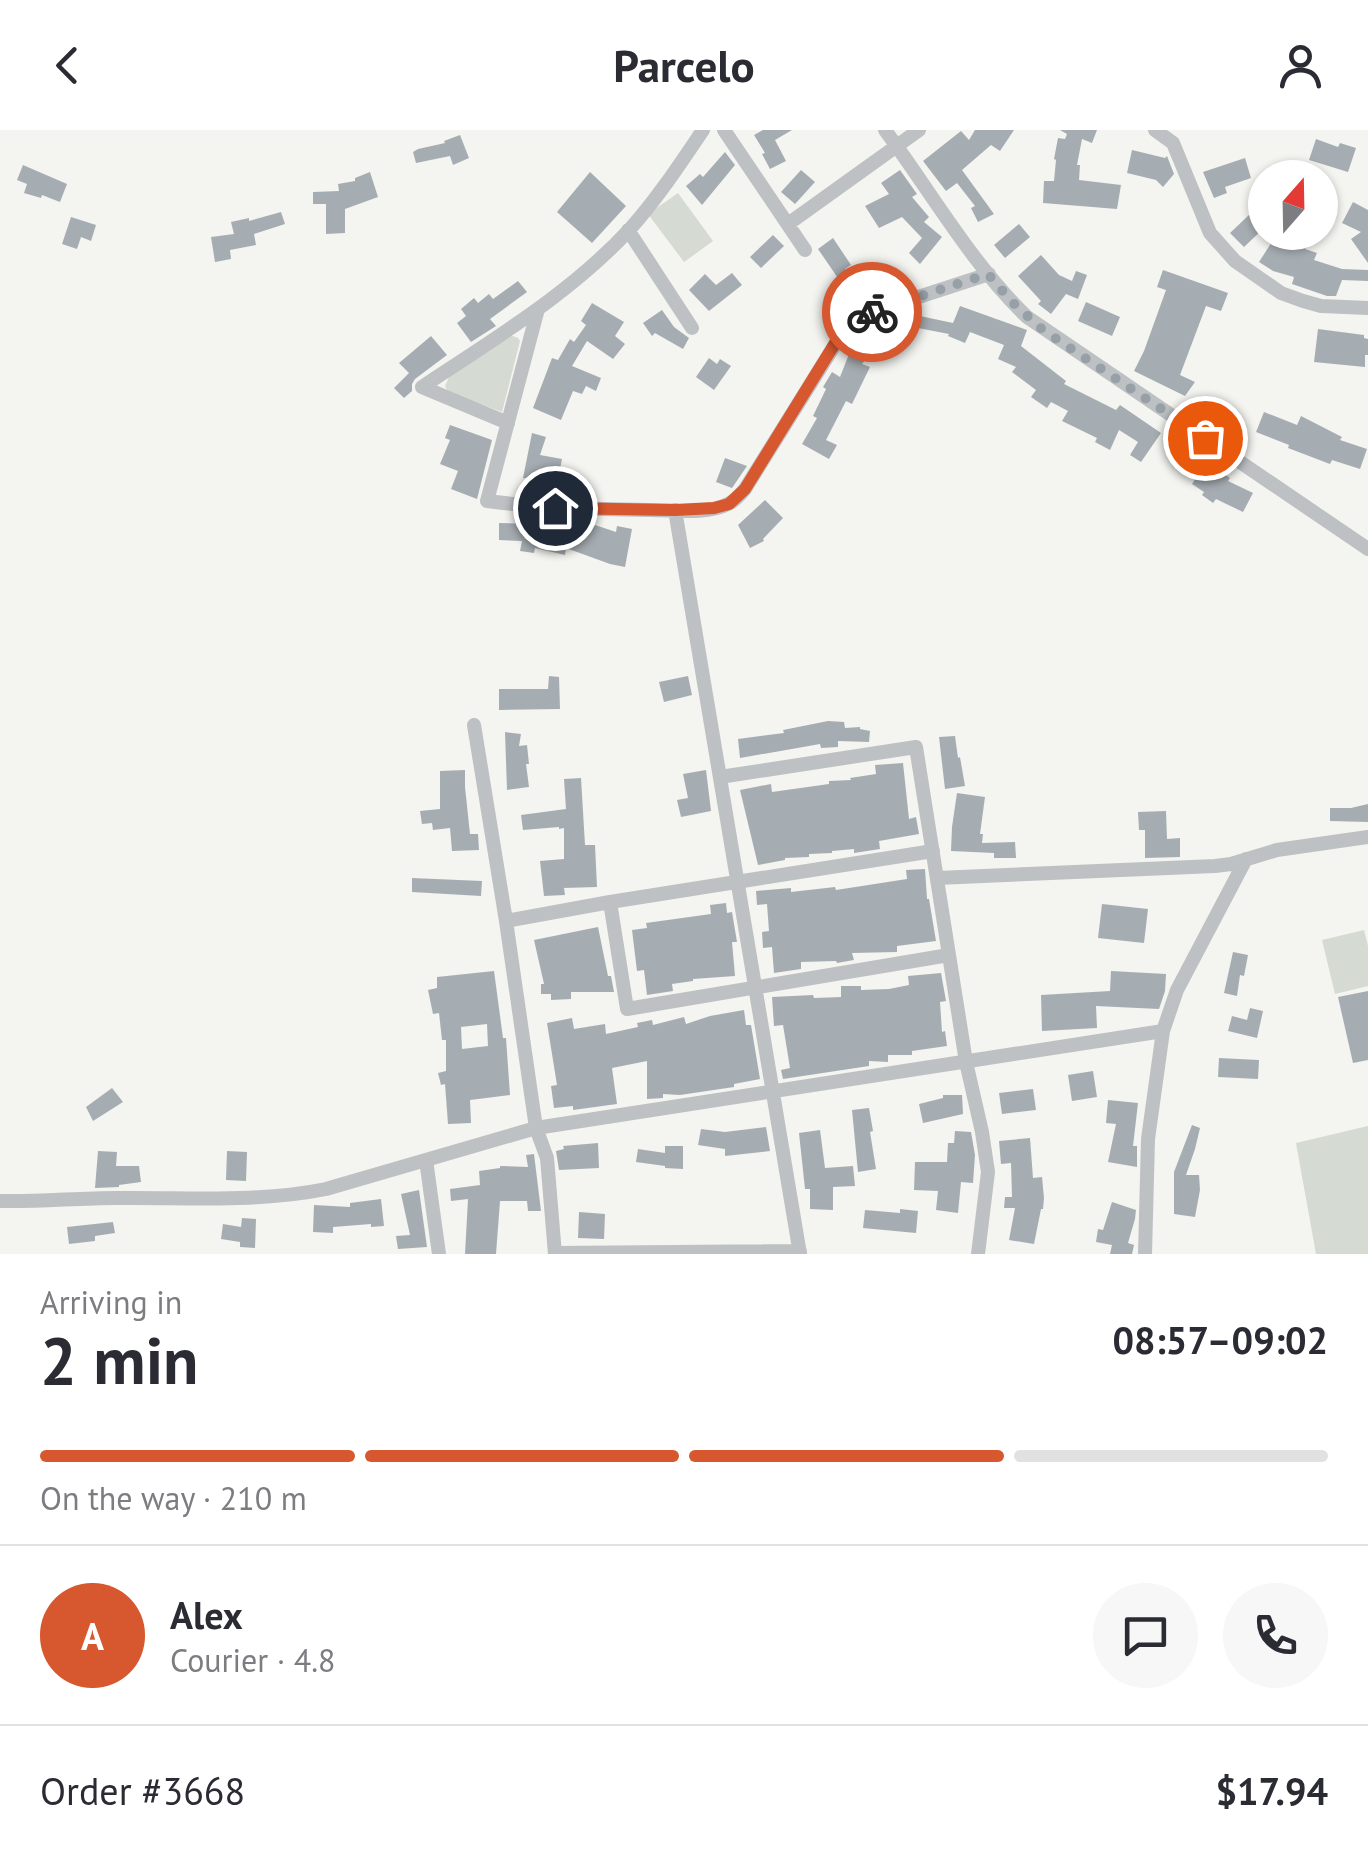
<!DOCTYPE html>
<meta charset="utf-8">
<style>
body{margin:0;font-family:"PT Sans",sans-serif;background:#f7f7f7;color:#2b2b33;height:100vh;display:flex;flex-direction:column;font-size:38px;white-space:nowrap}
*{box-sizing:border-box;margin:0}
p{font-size:32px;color:#7c7c81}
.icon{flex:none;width:55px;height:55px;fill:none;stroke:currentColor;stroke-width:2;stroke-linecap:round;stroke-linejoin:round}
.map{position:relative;height:1124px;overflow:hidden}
.side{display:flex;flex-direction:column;background:#fff;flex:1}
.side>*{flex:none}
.needle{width:65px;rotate:20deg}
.controls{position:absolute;left:1248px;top:30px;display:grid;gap:20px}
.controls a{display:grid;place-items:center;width:90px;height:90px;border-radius:50%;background:#fff;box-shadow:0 2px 8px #0004;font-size:50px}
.pin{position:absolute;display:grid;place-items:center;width:85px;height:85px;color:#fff;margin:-42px;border:5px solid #fff;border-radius:50%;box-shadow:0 2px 10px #0007}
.courier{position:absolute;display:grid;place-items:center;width:100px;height:100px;margin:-50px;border:8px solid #d7572e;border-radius:50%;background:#fff;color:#222;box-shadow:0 2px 12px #0007}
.headline em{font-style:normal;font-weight:600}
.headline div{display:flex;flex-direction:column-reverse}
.headline{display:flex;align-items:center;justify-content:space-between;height:170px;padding:0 40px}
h1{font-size:65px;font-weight:600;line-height:75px}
.bar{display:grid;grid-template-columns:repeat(4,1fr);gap:15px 10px;align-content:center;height:120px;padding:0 40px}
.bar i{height:12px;border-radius:8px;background:#e1e1e2}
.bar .on{background:#d7572e}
.bar p{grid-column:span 4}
.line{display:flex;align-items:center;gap:25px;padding:0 40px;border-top:2px solid #e1e1e2}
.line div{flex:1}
.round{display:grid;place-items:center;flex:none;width:105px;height:105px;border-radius:52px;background:#f7f7f7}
header{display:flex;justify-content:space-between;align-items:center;height:130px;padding:0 40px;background:#fff;font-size:45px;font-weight:600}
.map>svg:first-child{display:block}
.green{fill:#d5dad2}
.building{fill:#a6adb2;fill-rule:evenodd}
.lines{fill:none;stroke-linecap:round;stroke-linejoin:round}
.street{stroke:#bdc1c4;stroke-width:14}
.done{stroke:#97a0a7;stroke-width:10;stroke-dasharray:0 18}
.route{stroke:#d7572e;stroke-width:12}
</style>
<header><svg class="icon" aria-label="back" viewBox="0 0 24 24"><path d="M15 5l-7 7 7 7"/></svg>Parcelo<svg class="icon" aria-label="person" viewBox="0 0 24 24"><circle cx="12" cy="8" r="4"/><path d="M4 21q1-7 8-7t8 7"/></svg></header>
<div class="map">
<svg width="1368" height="1124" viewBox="0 0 1368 1124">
<rect width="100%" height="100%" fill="#f4f4f0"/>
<path class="green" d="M678,63L713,111L684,132L648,84Z
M510,205L518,208L520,211L502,282L448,262L445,256L450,245Z
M1364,800L1368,816V856L1335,864L1322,810Z
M1368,996V1124H1316L1296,1013Z"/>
<path class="building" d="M763,0H792L775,10L786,31L770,39L762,24L765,23L754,5Z
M975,0H1014L1000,21L991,15L962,40L994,84L978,92L971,78L975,76L957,53L946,61L923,31L961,1L969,10Z
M1060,0H1097L1092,13L1082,9L1077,35H1080L1079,50L1121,55L1117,79L1043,73L1044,51H1054L1056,30L1054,29L1058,8L1065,9L1067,4Z
M460,5L469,28L453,35L450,26L416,33L413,22L418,19L445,13L444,11Z
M1316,9L1338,17L1340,13L1356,18L1348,42L1309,30Z
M1132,20L1165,28L1167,26L1174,44L1163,57L1156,50L1127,43Z
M725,22L735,35L702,75L686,56L700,44L703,47Z
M1245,28L1251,48L1225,57L1227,63L1214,68L1203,42Z
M23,35L67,54L60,72L42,65L41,68L24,63L27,54L17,50Z
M801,40L815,52L795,74L781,62Z
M900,40L917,64L912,67L929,87L924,92L942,107L920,134L909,123L922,108L902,87L879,98L865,76L889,64L881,53Z
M370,42L378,67L345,79V103L326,104V74H313V62L339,61L338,54L355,51V48Z
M590,42L626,76L592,113L557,82Z
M1353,72L1368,80V133L1351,109L1361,102L1342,93Z
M281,82L285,94L254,104L256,115L230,120L231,129L215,132L211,107L234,104L231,92L249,88V91Z
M1250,84L1264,98L1244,117L1230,103Z
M71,87L96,95L91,111L81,107L77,119L62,114Z
M1019,94L1030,107L1005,128L994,115Z
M773,105L784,116L761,138L750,127Z
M1275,107L1295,120L1297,112L1307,115L1305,119L1317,123L1314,130L1342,139L1368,140V151L1342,150L1336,166H1327L1292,154L1294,147L1273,141L1259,132Z
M833,108L851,135L845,139L851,147L842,154L818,119Z
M1041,125L1059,145L1072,151L1076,141L1087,145L1078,169L1066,164L1051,184L1038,174L1041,171L1018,146Z
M1163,140L1228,163L1221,181L1206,176L1180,245L1195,252L1185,266L1134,241L1144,221L1166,160L1157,157Z
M732,143L742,155L709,181L689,160L705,144L716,155Z
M518,151L527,162L490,189L496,196L471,212L457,193L466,186L461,179L474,168L478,173L489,164L493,169Z
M1086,172L1120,187L1112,206L1078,191Z
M592,173L624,192L615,206L625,214L613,229L587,211L572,236L601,248L596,261L586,256L582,264L573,261L561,290L533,278L552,228L558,230L570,209L574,212L586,195L581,191Z
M960,176L1027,200L1021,216L1066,251L1064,254L1116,280L1120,275L1161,303L1141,332L1130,325L1138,312L1119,300L1110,320L1095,312L1097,308L1062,291L1068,281L1051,272L1047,278L1031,267L1036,260L1012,242L1016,237L998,229L1004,215L970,202L965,213L948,206L949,204L918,198L920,186L953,193Z
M662,180L674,197L689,208L683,219L655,203L652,206L643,193Z
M1318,199L1364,205V208L1368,209V225H1365V237L1314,232Z
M431,206L447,225L415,249L412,254V261L404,268L394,258L409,243L399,233Z
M860,206L875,217L862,234L870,237L852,274L846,271L826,310L837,315L829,329L802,314L817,288L813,286L826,259L823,257L832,242L840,247L851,219Z
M709,228L717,234L720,229L731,236L714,260L696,247Z
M1264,282L1297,295L1301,286L1342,307L1340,310L1367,319L1360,339L1332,330L1330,334L1288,318L1289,315L1256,302Z
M450,295L492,310L477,369L451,359L458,341L440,334L450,310L445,308Z
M532,303L546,307L540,325L562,329L557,354L523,348Z
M725,328L747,336L732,358L716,352Z
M1209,328L1221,335L1218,340L1230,348L1228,351L1253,363L1243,382L1216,369L1213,373L1202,365L1204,362L1192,354Z
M765,370L783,388L763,409L764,411L750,418L738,395Z
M499,393L529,394L577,405L579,400L586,402L589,393L616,402L617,396L632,399L625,437L610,434L566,418L565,425L535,418L534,423L520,421L522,411L499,410Z
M549,546L559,547L560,579L499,580V559H548Z
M688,546L692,565L664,572L659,552Z
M828,591L844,592L845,598L860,597V599L870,601L869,612L838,611V617L821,618L820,614L740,628L738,609L784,603L783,600Z
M505,602L521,604L519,616L527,615L529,634H526L529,657L507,660Z
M955,606L958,628L960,627L965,656L945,659L939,607Z
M903,633L909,689L916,687L919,704L879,711L880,719L854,723V719L832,721V723L809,724V727L785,728V730L758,735L740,660L771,654L772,662L829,654V651L851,650L850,648L876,644L875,635Z
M465,640V657L470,704H478L479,720L452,721L450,698L433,700L432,693L422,694L420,681L440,679V641Z
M706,640L711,681L681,687L677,670L688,668L683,644Z
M581,648L585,715H595L597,757L564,758L565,765L544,766L540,731L564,729V698L559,699V697L523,700L521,685L566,679L564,649Z
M957,663L985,667L980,704H983L982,713L1015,712L1016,728H994V723L951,721L952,697Z
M1368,674V692L1330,691V678H1351Z
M1166,681L1167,709L1180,708V727L1145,728V700H1139L1138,682Z
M925,739L927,769H929L936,811L897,816V822L852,823L854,830L837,833L836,831L801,832V839L774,843L772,817L763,818L762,802L769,801L767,774L757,775L756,761L791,758V762L835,757L836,760L907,749L906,740Z
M412,748L482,751L481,766L412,762Z
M726,773L727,783L732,782L737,812H732L735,846L693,849V851L672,854L673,861L647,865L644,840L637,841L632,800L647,798L646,793L711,784L710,775Z
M1102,774L1148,779L1144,813L1098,808Z
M598,797L608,846H611L614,862H571V869L551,870V864H541V854H544L534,810Z
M1233,822L1248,825L1244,846L1240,845L1237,866L1224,863Z
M494,841L503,908H506L510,965L470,970L471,993L448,994L445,954L441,955L438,943L446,941V910H442L439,883L433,884L428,860L437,858V847ZM487,894L488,916L462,919L461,897Z
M1111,841L1166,844L1165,861L1159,879L1096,876L1097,898L1042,901L1041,865L1110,861Z
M941,843L946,871L940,872L942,902L945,901L947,916L912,921V925H888V932L869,931V936L783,949L781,940L790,938L783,895L774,896L772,867L813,865L814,868L841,867V856H861V860L889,859L909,855L908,846Z
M1368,861V930L1353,933L1338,867Z
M1250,878L1263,881L1257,908L1228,901L1232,886L1247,890Z
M744,880L746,895H751L760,949L734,954V957L680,965L663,964V968L647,969V931L612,938L617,974L573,980V976L554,978L551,956L557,955L547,893L572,888L574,899L605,894L606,904L638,897L637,893L652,890L653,895L684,887L686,894L710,886Z
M1219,928L1259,930L1258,949L1218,947Z
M1093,941L1097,967L1072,971L1068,945Z
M112,958L123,972L93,991L86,977Z
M1033,959L1036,980L1002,984L999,963Z
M943,965H962L963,984L923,993L919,974L943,968Z
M1108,970L1138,973L1133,1016H1137V1037L1108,1032L1116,994L1106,993Z
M869,978L873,1001L870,1002L876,1039L858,1042L852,980Z
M1192,995L1200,998L1195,1019L1186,1045H1199L1200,1060L1195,1087L1174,1084V1042Z
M766,997L770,1021L725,1026V1019L698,1015L701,999L725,1002Z
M820,1000L825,1038L853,1036L855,1056L833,1057V1080L810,1079V1059H805L799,1003Z
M955,1001L971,1002L975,1025L973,1053L961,1052L958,1083L936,1080L938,1061L914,1060L915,1032H947L948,1013H954Z
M1030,1008L1033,1048L1042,1047L1044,1068L1043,1079H1041L1034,1114L1009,1110L1015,1078H1004L1005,1067H1012L1011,1033L1001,1034L999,1011Z
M598,1013L599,1038L559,1040L556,1021L564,1019L563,1016Z
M665,1016H683V1039L665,1038V1036L636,1032L638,1019L665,1023Z
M98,1021L117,1022L116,1036H139L141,1052L119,1055V1057L95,1058Z
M227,1021L247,1022L246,1051L226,1050Z
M534,1024L541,1081H528L527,1071H500L496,1124H465L468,1069L451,1071L450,1059L480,1055L479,1041L500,1038V1036L528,1037L526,1025Z
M419,1060L427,1117L398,1119L396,1106L410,1105L401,1064Z
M381,1069L384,1096L371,1097V1094L333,1097V1103L313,1102L314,1075L350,1077V1073Z
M1112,1072L1136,1080L1135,1089L1128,1113L1134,1115L1132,1124H1110L1112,1115L1096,1112L1098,1099L1103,1100Z
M900,1079L918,1081L916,1103L863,1098L865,1080L900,1083Z
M579,1082L605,1084L604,1109L578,1108Z
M242,1088L256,1089L255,1118L240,1117V1112L221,1109L223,1094L241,1097Z
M113,1092L115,1103L95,1106V1111L69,1114L67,1097Z"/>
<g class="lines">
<path class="street" d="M724,0L805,120
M885,0C931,62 971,133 1027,187L1368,419
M1155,0L1173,13L1210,103L1235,131L1281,163L1303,171L1321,176L1368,178
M788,94L919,0
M628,100L692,198
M538,179L487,371C541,378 595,379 650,380C674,380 706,385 728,374C735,371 740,365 745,359L851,189L989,144
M422,257C494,209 571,163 630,99C657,69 680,34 703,0
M422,257L508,293
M675,380L800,1124
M474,595L506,791L536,998L547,1028L555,1124
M720,647L916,617L966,932L982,1002L988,1042L978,1124
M937,748L1215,736L1231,734L1277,720L1368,707
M610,772L627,879L949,825
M506,791L610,772L933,721
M426,1030L439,1124
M0,1071C39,1072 77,1068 116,1068C186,1067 257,1073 326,1059L536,998L1163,901
M555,1123L800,1121
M1145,1124L1148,1009L1163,901L1177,860L1246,729"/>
</g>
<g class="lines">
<path class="done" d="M872,182L988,144L1012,172L1043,200L1205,308"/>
<path class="route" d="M555,378L675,380L714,378L729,374L745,359L850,189L872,182"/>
</g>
</svg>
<div class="controls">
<a><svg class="needle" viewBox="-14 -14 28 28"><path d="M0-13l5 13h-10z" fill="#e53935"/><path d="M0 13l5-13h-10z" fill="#7c7c81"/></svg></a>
</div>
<div class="pin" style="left:1205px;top:308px;background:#ea580c"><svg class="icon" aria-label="bag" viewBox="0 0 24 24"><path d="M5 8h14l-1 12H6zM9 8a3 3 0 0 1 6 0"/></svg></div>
<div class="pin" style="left:555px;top:378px;background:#1f2937"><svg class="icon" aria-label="home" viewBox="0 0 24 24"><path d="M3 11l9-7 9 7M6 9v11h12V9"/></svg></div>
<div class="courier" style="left:872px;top:182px"><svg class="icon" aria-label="bike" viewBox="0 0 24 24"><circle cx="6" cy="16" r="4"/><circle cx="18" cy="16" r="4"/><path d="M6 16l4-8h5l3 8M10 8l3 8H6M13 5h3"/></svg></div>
</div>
<section class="side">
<div class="headline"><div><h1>2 min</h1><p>Arriving in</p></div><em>08:57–09:02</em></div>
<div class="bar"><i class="on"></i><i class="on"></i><i class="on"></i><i></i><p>On the way · 210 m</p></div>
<div class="line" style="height:180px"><b class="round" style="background:#d7572e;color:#fff">A</b><div><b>Alex</b><p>Courier · 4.8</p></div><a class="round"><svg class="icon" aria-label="chat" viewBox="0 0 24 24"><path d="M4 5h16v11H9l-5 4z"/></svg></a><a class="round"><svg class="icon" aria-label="phone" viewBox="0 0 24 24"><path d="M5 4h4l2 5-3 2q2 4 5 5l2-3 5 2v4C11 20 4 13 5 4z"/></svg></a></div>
<div class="line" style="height:130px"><div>Order #3668</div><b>$17.94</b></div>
</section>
